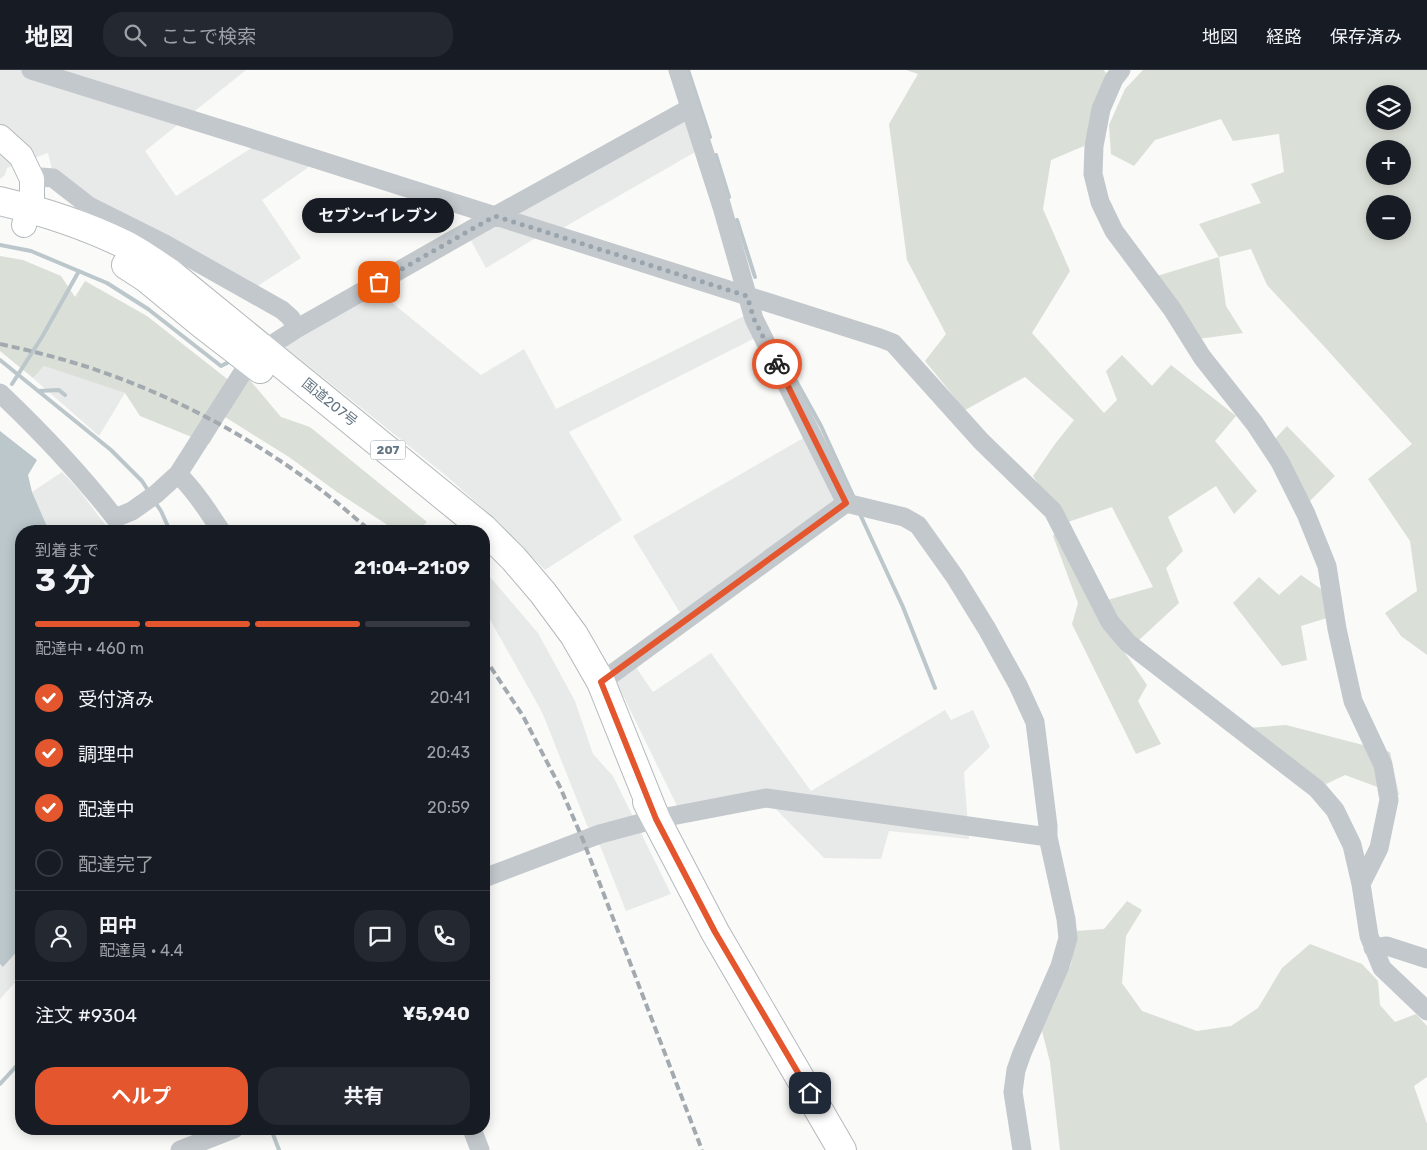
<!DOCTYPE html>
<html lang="ja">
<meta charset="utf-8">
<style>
body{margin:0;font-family:Rubik,"Noto Sans JP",sans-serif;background:#242831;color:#f1f3f6;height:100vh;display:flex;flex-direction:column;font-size:19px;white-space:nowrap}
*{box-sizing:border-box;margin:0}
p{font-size:16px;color:#9ea1a6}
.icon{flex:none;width:28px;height:28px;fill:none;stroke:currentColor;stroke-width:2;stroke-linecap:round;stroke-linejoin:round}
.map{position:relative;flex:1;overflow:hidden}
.sheet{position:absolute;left:15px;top:455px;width:475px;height:610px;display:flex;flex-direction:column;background:#171b24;border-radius:20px;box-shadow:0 2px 12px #0003}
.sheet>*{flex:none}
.fabs{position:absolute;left:1366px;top:15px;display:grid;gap:10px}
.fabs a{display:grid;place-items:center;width:45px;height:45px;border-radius:50%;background:#171b24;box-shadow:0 2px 12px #0003;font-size:25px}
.pin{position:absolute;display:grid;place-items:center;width:42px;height:42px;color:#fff;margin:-21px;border-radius:10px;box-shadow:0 2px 8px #0006}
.courier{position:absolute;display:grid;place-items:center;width:50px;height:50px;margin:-25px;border:4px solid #e4572e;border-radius:50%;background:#fff;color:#222;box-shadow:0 1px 6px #0007}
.bubble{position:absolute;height:35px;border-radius:18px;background:#171b24;box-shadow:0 2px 12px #0003;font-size:16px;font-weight:700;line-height:35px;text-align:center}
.head em{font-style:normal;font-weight:700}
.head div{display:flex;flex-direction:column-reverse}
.head{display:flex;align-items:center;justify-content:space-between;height:85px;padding:0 20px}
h1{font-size:32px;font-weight:700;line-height:38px}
.bar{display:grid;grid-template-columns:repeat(4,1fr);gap:8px 5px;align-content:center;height:60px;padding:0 20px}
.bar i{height:6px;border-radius:4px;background:#363941}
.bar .selected{background:#e4572e}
.bar p{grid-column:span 4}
.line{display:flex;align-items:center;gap:12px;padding:0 20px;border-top:1px solid #363941}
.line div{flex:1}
.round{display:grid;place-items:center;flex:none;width:52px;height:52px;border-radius:20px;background:#242831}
ol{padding:0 20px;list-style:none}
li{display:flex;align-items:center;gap:15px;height:55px}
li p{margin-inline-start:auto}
li .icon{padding:5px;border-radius:50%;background:#e4572e;color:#fff;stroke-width:4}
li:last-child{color:#9ea1a6}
li i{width:28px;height:28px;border:2px solid #363941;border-radius:50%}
.primary-button{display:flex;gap:10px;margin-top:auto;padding:10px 20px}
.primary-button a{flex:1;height:58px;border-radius:20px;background:#e4572e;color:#fff;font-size:20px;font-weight:700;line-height:58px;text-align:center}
.primary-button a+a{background:#242831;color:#f1f3f6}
header{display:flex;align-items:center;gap:30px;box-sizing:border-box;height:70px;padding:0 25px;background:#171b24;border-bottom:1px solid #363941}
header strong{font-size:24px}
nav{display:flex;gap:28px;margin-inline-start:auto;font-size:18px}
.search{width:350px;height:45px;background:#242831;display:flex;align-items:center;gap:12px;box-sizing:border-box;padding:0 18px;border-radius:20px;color:#9ea1a6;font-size:19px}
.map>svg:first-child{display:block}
.built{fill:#e8e9e9}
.green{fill:#dadfd7;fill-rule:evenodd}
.water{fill:#bbc7cb}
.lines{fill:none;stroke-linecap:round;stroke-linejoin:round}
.stream{stroke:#bbc7cb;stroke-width:4}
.major-casing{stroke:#b5babe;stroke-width:26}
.highway-casing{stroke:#b4b9bd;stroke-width:30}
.minor{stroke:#c3c8cc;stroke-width:19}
.major{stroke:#fff;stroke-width:24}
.highway{stroke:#fff;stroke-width:28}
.rail{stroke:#a2aab0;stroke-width:4;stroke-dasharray:8 4;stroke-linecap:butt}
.done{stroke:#99a4ac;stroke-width:5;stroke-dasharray:0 9}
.route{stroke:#e4572e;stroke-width:6}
.labels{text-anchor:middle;stroke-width:5;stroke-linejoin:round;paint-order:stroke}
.shield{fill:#fff;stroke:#939fa8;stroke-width:1}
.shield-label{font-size:12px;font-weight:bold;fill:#657683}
.street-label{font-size:14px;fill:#657683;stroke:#fff}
</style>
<header>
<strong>地図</strong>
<div class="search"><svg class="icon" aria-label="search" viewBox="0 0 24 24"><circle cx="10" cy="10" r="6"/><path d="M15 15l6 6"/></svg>ここで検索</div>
<nav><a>地図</a><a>経路</a><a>保存済み</a></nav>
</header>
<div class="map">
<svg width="1427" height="1080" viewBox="0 0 1427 1080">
<rect width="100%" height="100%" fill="#fafaf8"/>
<path class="built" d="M0,0H246L145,81L176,126L253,77L310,96L262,130L301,188L256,217L57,120L48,83L7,98L5,105L0,109Z
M686,47L697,81L561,159L534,169L486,198L469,167Z
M375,219L481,305L524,279L556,339L744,246L755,268L569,362L622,450L545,500L494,448L444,404L280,273Z
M44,296L125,323L99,366L33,308Z
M807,366L840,433L682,546L633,466Z
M62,402L79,420L110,461H49L32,422Z
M484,500L538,563L575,631L593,684L613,706L671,824L626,841L601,778L587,755L542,642L484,539Z
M711,583L811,721L945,640L951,650L973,640L990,677L964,702L969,769L889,761L881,789L824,788L761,724L679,740L615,609L635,596L653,622Z
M21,877V906L0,929V894L3,897Z"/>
<path class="green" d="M906,0H1104L1106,3L1084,76L1051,90L1043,139L1070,201L1032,263L1104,343L1117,330L1106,301L1122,285L1152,316L1171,295L1236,346L1215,371L1257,421L1234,444L1216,416L1168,447L1183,481L1166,498L1179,533L1125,583L1147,615L1138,631L1161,674L1136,684L1072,554L1078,533L1053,466L1064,453L1033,406L1055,374L1074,350L1025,307L965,340L925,291L946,264L907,190L889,54L918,4ZM1112,437L1153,517L1104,531L1065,453Z
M1143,0H1427V585L1401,566L1385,543L1417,521L1410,471L1368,409L1412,374L1322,274L1267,215L1251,179L1219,187L1226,236L1243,263L1198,269L1157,206L1219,187L1199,154L1261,133L1251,114L1284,102L1279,64L1233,71L1221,49L1155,70L1134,96L1111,84L1109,55L1125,19ZM1375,24H1402V51H1375ZM1375,79H1402V106H1375ZM1375,134H1402V161H1375Z
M0,186L23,190L61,206L75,227L85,211L147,246L240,319L248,308L281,347L310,357L427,452L417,461H394L386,454L337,422L289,387L225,347L209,374L140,346L125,323L44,296L33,308L0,281Z
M1287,356L1316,386L1335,406L1306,435L1273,371Z
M1301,505L1324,521L1330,547L1301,556L1307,590L1282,596L1233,533L1259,507L1279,525Z
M1286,655L1390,682L1399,725L1345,705L1326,714L1249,658Z
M1127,831L1142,840L1126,866L1122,913L1142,941L1197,961L1231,956L1258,938L1282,898L1310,874L1362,894L1378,911L1380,935L1395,952L1416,944L1427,956V1007L1414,1016L1427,1054V1080H1060L1050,992L1042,961L1071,894L1075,861L1104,859Z"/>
<path class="water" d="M0,361L37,390L28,405L32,422L49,461H21V877L3,897L0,894Z"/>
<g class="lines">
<path class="stream" d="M688,0L710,67
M716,85L729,127
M737,150L755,207
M0,175L31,181L107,213L148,239L221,296L229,292
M0,290L111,380L142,411L149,422
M790,300L821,356L854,428
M12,314L42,267L79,201
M38,321L59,320L65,325
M155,432L161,441L170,461
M859,442L903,537L935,618
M0,1014L21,991
M271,1059L279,1080"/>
<defs>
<path id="major" d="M0,67L21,86L32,109V127L24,155"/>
<path id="highway" d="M0,131C42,141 85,155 124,174C140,182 155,193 170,203L483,458L514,489L543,523L574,565L601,612L656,749
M126,195L146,208L203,255L260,299
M647,732L715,862L842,1080"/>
</defs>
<use href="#major" class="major-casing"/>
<use href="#highway" class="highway-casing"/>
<path class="minor" d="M31,0L256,70L880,268L893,273L981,371L1053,441L1110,552L1128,573L1317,719L1335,740L1352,775L1361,814L1369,866L1382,898L1427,941
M678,0L722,137L754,249L846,433
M1121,0L1114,9L1101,39L1094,76L1093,104L1100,132L1114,161L1172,239L1202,287L1255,354L1280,392L1306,444L1327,496L1337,559L1353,631L1383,695L1389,730L1379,778L1361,814
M32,109L40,107L53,108L89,136L165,174L282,240L291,248L296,259
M0,323C41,362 80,403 115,448L132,441L156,424L178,404L250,291L265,279L296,259L495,146L690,38
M178,404C195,421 208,441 221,461
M601,612L846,433L904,447L918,455L955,507L987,559L1018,615L1035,652L1048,756V767L1066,849L1068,868L1060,896L1022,983L1016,1000L1013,1022L1022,1080
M484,808L600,764L656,749L766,728L1048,767
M1373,878L1387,876L1427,889
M472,1059L480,1080
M180,1080L234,1059"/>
<use href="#major" class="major"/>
<use href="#highway" class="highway"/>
<path class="rail" d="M0,274C42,283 83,294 124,310C197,338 268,378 330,427C344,438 357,450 371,461
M484,587L523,646L560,717L583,770L702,1080"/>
</g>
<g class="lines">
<path class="done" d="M379,212L495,146L747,226L754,249L777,294"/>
<path class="route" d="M777,294L846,433L601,612L656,749L715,862L810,1023"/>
</g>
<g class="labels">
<rect class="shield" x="370.5" y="370.5" width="35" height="19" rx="4"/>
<g class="shield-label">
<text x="388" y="384">207</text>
</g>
<g class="street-label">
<text transform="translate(330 332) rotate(39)" y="5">国道207号</text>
</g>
</g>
</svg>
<div class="fabs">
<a><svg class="icon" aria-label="layers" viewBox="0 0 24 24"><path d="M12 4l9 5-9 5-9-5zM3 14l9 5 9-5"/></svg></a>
<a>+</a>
<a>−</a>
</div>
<div class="pin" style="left:379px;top:212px;background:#ea580c"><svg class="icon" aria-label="bag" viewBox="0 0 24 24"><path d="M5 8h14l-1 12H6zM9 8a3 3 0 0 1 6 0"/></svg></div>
<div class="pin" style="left:810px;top:1023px;background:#1f2937"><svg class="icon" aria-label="home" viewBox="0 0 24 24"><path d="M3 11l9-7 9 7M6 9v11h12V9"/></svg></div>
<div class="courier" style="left:777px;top:294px"><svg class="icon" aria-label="bike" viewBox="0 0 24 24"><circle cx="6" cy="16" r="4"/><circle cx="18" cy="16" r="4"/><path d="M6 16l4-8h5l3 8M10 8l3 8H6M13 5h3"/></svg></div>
<div class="bubble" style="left:302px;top:128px;width:152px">セブン-イレブン</div>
<section class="sheet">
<div class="head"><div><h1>3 分</h1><p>到着まで</p></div><em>21:04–21:09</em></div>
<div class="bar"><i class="selected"></i><i class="selected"></i><i class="selected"></i><i></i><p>配達中 · 460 m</p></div>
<ol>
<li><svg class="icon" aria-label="check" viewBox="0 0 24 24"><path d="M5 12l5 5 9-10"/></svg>受付済み<p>20:41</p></li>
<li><svg class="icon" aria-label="check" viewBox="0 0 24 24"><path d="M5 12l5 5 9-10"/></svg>調理中<p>20:43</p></li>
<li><svg class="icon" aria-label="check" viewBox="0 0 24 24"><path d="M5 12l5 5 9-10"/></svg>配達中<p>20:59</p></li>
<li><i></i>配達完了</li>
</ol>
<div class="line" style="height:90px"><a class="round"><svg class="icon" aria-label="person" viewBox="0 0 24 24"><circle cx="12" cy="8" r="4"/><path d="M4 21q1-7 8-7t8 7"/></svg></a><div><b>田中</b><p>配達員 · 4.4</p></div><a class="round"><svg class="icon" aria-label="chat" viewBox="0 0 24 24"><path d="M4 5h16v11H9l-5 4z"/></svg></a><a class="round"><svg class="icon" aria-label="phone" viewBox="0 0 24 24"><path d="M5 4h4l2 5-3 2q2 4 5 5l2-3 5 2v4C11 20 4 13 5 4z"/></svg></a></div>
<div class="line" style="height:65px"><div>注文 #9304</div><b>¥5,940</b></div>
<div class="primary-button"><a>ヘルプ</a><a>共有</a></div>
</section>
</div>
